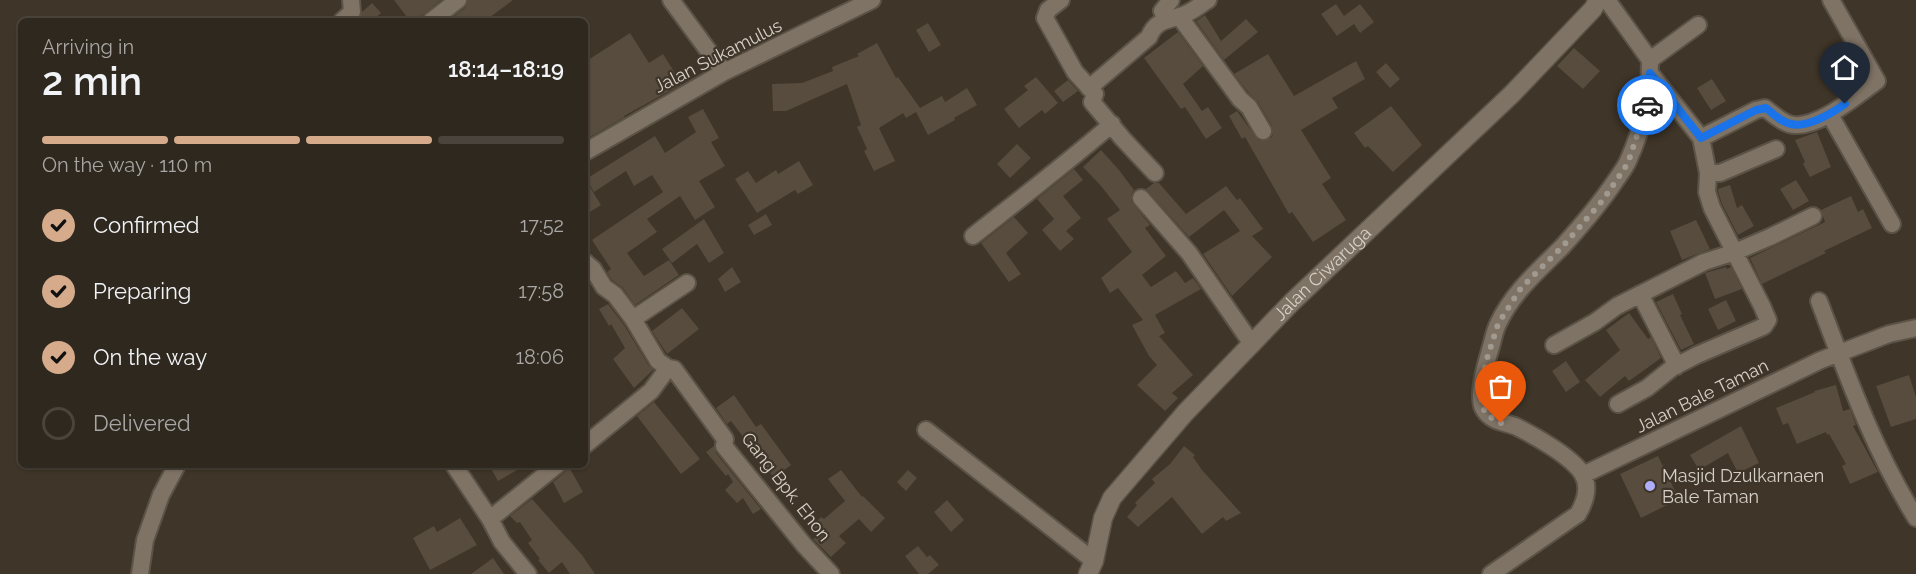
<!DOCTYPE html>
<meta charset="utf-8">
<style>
body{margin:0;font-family:Raleway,sans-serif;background:#373027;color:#f1f3f6;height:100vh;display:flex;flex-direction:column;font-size:22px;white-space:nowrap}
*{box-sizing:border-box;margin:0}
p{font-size:20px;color:#a7a6a4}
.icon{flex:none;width:33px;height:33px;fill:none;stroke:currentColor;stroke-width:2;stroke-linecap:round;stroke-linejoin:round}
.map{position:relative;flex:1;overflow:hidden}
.panel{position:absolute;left:18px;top:18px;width:570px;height:450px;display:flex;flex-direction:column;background:#2f281e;border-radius:9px;box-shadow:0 2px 4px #0004,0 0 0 2px #4a443c}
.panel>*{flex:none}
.pin{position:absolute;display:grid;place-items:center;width:51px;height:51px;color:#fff;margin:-62px -26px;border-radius:50% 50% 50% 0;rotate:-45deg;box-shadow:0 0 6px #0007}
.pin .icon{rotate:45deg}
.courier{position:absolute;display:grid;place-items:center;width:60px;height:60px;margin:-30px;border:4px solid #1a73e8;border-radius:50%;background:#fff;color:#222;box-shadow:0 2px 8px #0007}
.summary em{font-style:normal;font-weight:600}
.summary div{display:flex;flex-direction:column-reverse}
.summary{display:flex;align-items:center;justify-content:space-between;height:102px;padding:0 24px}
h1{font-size:39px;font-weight:600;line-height:45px}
.bar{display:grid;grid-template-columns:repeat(4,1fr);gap:9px 6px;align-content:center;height:72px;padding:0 24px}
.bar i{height:8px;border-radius:4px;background:#4a443c}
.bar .on{background:#d6ab8b}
.bar p{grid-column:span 4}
ol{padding:0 24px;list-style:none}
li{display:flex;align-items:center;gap:18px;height:66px}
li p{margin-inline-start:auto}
li .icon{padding:6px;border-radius:50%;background:#d6ab8b;color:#111;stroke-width:4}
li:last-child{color:#a7a6a4}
li i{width:33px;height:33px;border:3px solid #4a443c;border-radius:50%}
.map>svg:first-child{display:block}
.building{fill:#574c3e}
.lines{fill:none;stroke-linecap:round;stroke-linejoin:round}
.street-casing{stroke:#5b5347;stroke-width:20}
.secondary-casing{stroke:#5b5347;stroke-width:21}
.street{stroke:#7f7365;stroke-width:16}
.secondary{stroke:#7f7365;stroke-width:18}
.done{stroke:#a19a90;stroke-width:6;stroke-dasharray:0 10.8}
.route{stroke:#1a73e8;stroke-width:8}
.poi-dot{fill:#afaefa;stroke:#3f3528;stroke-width:2}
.labels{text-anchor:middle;stroke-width:4.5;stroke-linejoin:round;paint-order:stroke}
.street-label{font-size:18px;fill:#d6d0c8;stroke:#3f3528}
.poi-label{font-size:18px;fill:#d6d0c8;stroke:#3f3528;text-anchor:start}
</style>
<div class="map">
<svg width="1916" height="574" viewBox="0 0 1916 574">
<rect width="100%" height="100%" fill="#3f3528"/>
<path class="building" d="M394,0H441L415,21H410Z
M468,0H513L485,21H448L465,8Z
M372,3L381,13L372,21H358L362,12Z
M1336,4L1344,16L1360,4L1374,22L1360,33L1354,24L1337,36L1321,14Z
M1205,15L1221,41L1246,19L1258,32L1224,60L1196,21Z
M928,23L941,45L929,52L916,30Z
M1178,32L1203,66L1183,84L1202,111L1208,107L1222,128L1206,139L1185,107L1181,109L1144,58Z
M630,33L649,63L663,54L682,84L624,116L625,117L585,140V62Z
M877,43L896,78L898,77L920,108L942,96L945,102L967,88L977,105L954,118L955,120L928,135L916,112L906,118L903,113L879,128L895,161L874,171L864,151L867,149L857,127L861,125L847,84L786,111H773L772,84L802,83L833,71L832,67L859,56L857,54Z
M1574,48L1600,71L1583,89L1557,66Z
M1268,54L1294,96L1356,61L1365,79L1332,98L1338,108L1301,130L1331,178L1322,184L1346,220L1313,242L1292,212L1289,214L1245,137L1242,139L1229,116L1237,111L1258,140L1264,141L1272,137L1273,132L1272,126L1258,102L1248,92L1234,74Z
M1386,63L1400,79L1390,88L1376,72Z
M1036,77L1058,103L1045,114L1042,110L1019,128L1004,109L1028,90L1024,86Z
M1712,79L1726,101L1711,110L1697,88Z
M1068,80L1078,91L1063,102L1054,91Z
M1391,106L1422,145L1393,172L1368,146L1365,148L1354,133Z
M703,109L719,138L711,142L725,166L699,181L715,207L695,220L680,196L647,219L657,232L627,253L644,276L669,260L679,275L635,305L623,288L612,280L607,272L611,269L592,240L663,192L652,175L634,186L626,171L594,192L586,179L655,136L665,153L696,132L688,117Z
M1817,132L1831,167L1810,177L1803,164L1805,162L1795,140Z
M1017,144L1031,158L1010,178L997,164Z
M1101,150L1119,170L1134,190L1131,195V201L1150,225L1145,228L1166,256L1142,275L1151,287L1176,271L1185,283L1193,278L1201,289L1155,315L1165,333L1159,336L1193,375L1172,393L1178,398L1165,411L1137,385L1157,365L1149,356L1132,325L1143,320L1118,288L1110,293L1101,278L1132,252L1107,219L1120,210L1101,186L1083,167Z
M799,161L813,185L798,194L795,190L757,213L735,179L748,171L756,183L776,170L778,174Z
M1074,169L1083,180L1063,196L1081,218L1066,231L1074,239L1060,251L1042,230L1054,219L1037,199Z
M585,179L601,205L585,215Z
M1796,180L1809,201L1793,210L1780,189Z
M1154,183H1159L1186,214L1226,186L1237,200L1240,198L1263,229L1252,236L1272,257L1232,296L1203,254L1240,231L1224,210L1189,237L1146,189Z
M1730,185L1737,208L1742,205L1754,226L1738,235L1722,204L1718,191V189Z
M1851,196L1858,212L1863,209L1872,228L1824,251L1826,253L1762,284L1750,258L1825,222L1821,210Z
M766,214L772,225L754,235L748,225Z
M1014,217L1028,233L1006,253L1021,274L1009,282L981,243Z
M704,219L724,253L709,263L697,244L672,263L662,249Z
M1696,220L1710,249L1682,260L1670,231Z
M732,267L741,282L725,292L718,279Z
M1726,267L1727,269L1731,267L1742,289L1715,299L1705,273Z
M1673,294L1682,314L1680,315L1694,344L1681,350L1656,302Z
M1726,300L1736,321L1718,330L1708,309Z
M608,304L624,325L649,366L653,370L634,388L613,359L625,348L611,324L609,326L599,309Z
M682,308L699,329L667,354L652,331Z
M1629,313L1648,339L1651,337L1661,358L1629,381L1625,376L1600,397L1585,380L1620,350L1606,330Z
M1566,361L1580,382L1566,392L1552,371Z
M1909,375L1916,397V419L1891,427L1876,386Z
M1836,385L1843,411L1850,409L1856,425L1853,426L1878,472L1850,484L1842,466L1846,464L1829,434L1827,435L1826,432L1797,444L1788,423L1783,425L1776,408L1815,392L1814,391Z
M734,395L756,427L761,424L791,465L777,475H772L731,421L727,424L716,408Z
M654,402L700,459L681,474L637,416Z
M1741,426L1759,463L1738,473L1728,453L1699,470L1690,455Z
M714,446L716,453L761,509L753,514L743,498L737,503L725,490L733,482L728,474L726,476L706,452Z
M1184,446L1195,455L1193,457L1202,470L1241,513L1226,521L1223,517L1202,534L1172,497L1138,527L1127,517L1137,505L1135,503L1155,483L1152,479L1170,464Z
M1658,456L1679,499L1641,518L1620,474Z
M489,465H526L498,481Z
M568,465L583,492L564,503L553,482L564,473Z
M841,470L862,497L863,496L885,518L871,532L859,519L839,536L846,543L831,557L813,539L817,536L811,527L821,517L824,519L845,501L828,479Z
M908,470L917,478L906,491L897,482Z
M532,499L582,555L595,574H570L562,562L549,573L538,560L540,559L528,543L532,540L520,522L517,523L510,516Z
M947,500L964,520L951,532L934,512Z
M460,518L477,545L430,570L413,538L434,526L437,532Z
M918,546L927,557L930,555L939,565L928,574H919L905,556Z
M493,558L504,574H471Z"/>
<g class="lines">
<defs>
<path id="street" d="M671,0L724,72
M1061,0L1048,10L1045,18L1075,72L1095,94L1092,102L1123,139L1155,173
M1179,16L1240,99L1249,107L1263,131
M1167,20L1162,11L1171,0
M342,21L352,12L351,0
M431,21L458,0
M1650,60L1698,25
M1089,88L1149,37C1156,19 1168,21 1183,15C1192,12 1200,5 1208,0
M1830,115L1892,224
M1701,138L1756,110L1765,108C1773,114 1780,121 1789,124C1815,132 1857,95 1877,81L1831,0
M585,152L724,72L872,0
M1708,173H1720L1776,149
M1141,198L1189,253L1252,344
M973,236C1020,199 1067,163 1112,124
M585,262L593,269L604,287L615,295L633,319L658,361L668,368L651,391L585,445
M1640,294L1677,366
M1819,301C1847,375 1874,451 1916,518
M633,319L687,283
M1554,345L1595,322L1617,306L1704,262L1735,252L1770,237L1813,216
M668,368L674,369L725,439L724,446L804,545L831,574
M1618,404L1647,388L1672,368L1697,355L1760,328L1764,326L1768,320L1762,306L1712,208L1707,192L1708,173L1701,138L1650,73
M926,430L1094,561
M454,465L490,519L502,542L528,574
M1583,475L1821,360L1889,334L1916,328
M490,519L557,465
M140,574L145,540L161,495L177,465
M1491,574L1578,514C1585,502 1590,488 1583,475C1574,458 1535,436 1517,427C1505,422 1490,422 1483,408C1477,394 1486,364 1490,350C1493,341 1494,332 1498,324C1512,293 1538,271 1562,247C1581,226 1600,204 1616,180C1620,174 1625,168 1628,161C1643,128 1650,96 1650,60L1607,0"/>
<g id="secondary">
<path id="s1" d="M1088,574L1094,561L1103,518L1112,498L1185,413L1292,302L1512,94L1593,9L1598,0"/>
</g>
</defs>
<use href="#street" class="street-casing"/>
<use href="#secondary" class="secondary-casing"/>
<use href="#street" class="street"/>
<use href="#secondary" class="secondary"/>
</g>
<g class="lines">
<path class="done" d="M1501,423L1490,417L1484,410L1481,396L1486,362L1498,324L1521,288L1563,246L1603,200L1628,163L1647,105"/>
<path class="route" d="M1647,105L1650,73L1701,138L1756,110L1766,108C1773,114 1781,122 1791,124C1808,128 1832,113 1845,104"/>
</g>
<circle class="poi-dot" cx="1650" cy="486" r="6"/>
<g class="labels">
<g class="street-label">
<text transform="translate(718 56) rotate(-27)" y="6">Jalan Sukamulus</text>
<text dy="6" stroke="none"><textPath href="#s1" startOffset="388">Jalan Ciwaruga</textPath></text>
<text transform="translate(1702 396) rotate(-26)" y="6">Jalan Bale Taman</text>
<text transform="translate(786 487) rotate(52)" y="6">Gang Bpk. Ehon</text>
</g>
<g class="poi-label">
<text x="1662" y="482">Masjid Dzulkarnaen<tspan x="1662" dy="21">Bale Taman</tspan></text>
</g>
</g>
</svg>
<div class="pin" style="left:1501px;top:423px;background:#ea580c"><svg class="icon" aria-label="bag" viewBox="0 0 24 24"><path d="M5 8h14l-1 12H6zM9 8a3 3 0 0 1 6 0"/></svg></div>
<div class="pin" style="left:1845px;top:104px;background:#1f2937"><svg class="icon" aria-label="home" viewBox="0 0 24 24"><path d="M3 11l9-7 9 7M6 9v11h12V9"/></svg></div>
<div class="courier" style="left:1647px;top:105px"><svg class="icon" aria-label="car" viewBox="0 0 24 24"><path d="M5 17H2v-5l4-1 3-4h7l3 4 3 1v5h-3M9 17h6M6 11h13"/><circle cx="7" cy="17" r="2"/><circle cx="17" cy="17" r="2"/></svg></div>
<section class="panel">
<div class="summary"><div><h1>2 min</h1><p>Arriving in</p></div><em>18:14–18:19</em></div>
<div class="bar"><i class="on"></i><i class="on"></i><i class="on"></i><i></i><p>On the way · 110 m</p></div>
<ol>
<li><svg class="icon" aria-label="check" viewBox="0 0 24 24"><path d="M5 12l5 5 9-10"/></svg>Confirmed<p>17:52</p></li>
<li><svg class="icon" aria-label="check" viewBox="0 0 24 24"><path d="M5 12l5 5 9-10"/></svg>Preparing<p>17:58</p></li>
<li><svg class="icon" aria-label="check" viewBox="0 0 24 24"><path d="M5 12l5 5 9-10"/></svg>On the way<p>18:06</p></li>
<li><i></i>Delivered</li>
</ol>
</section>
</div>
